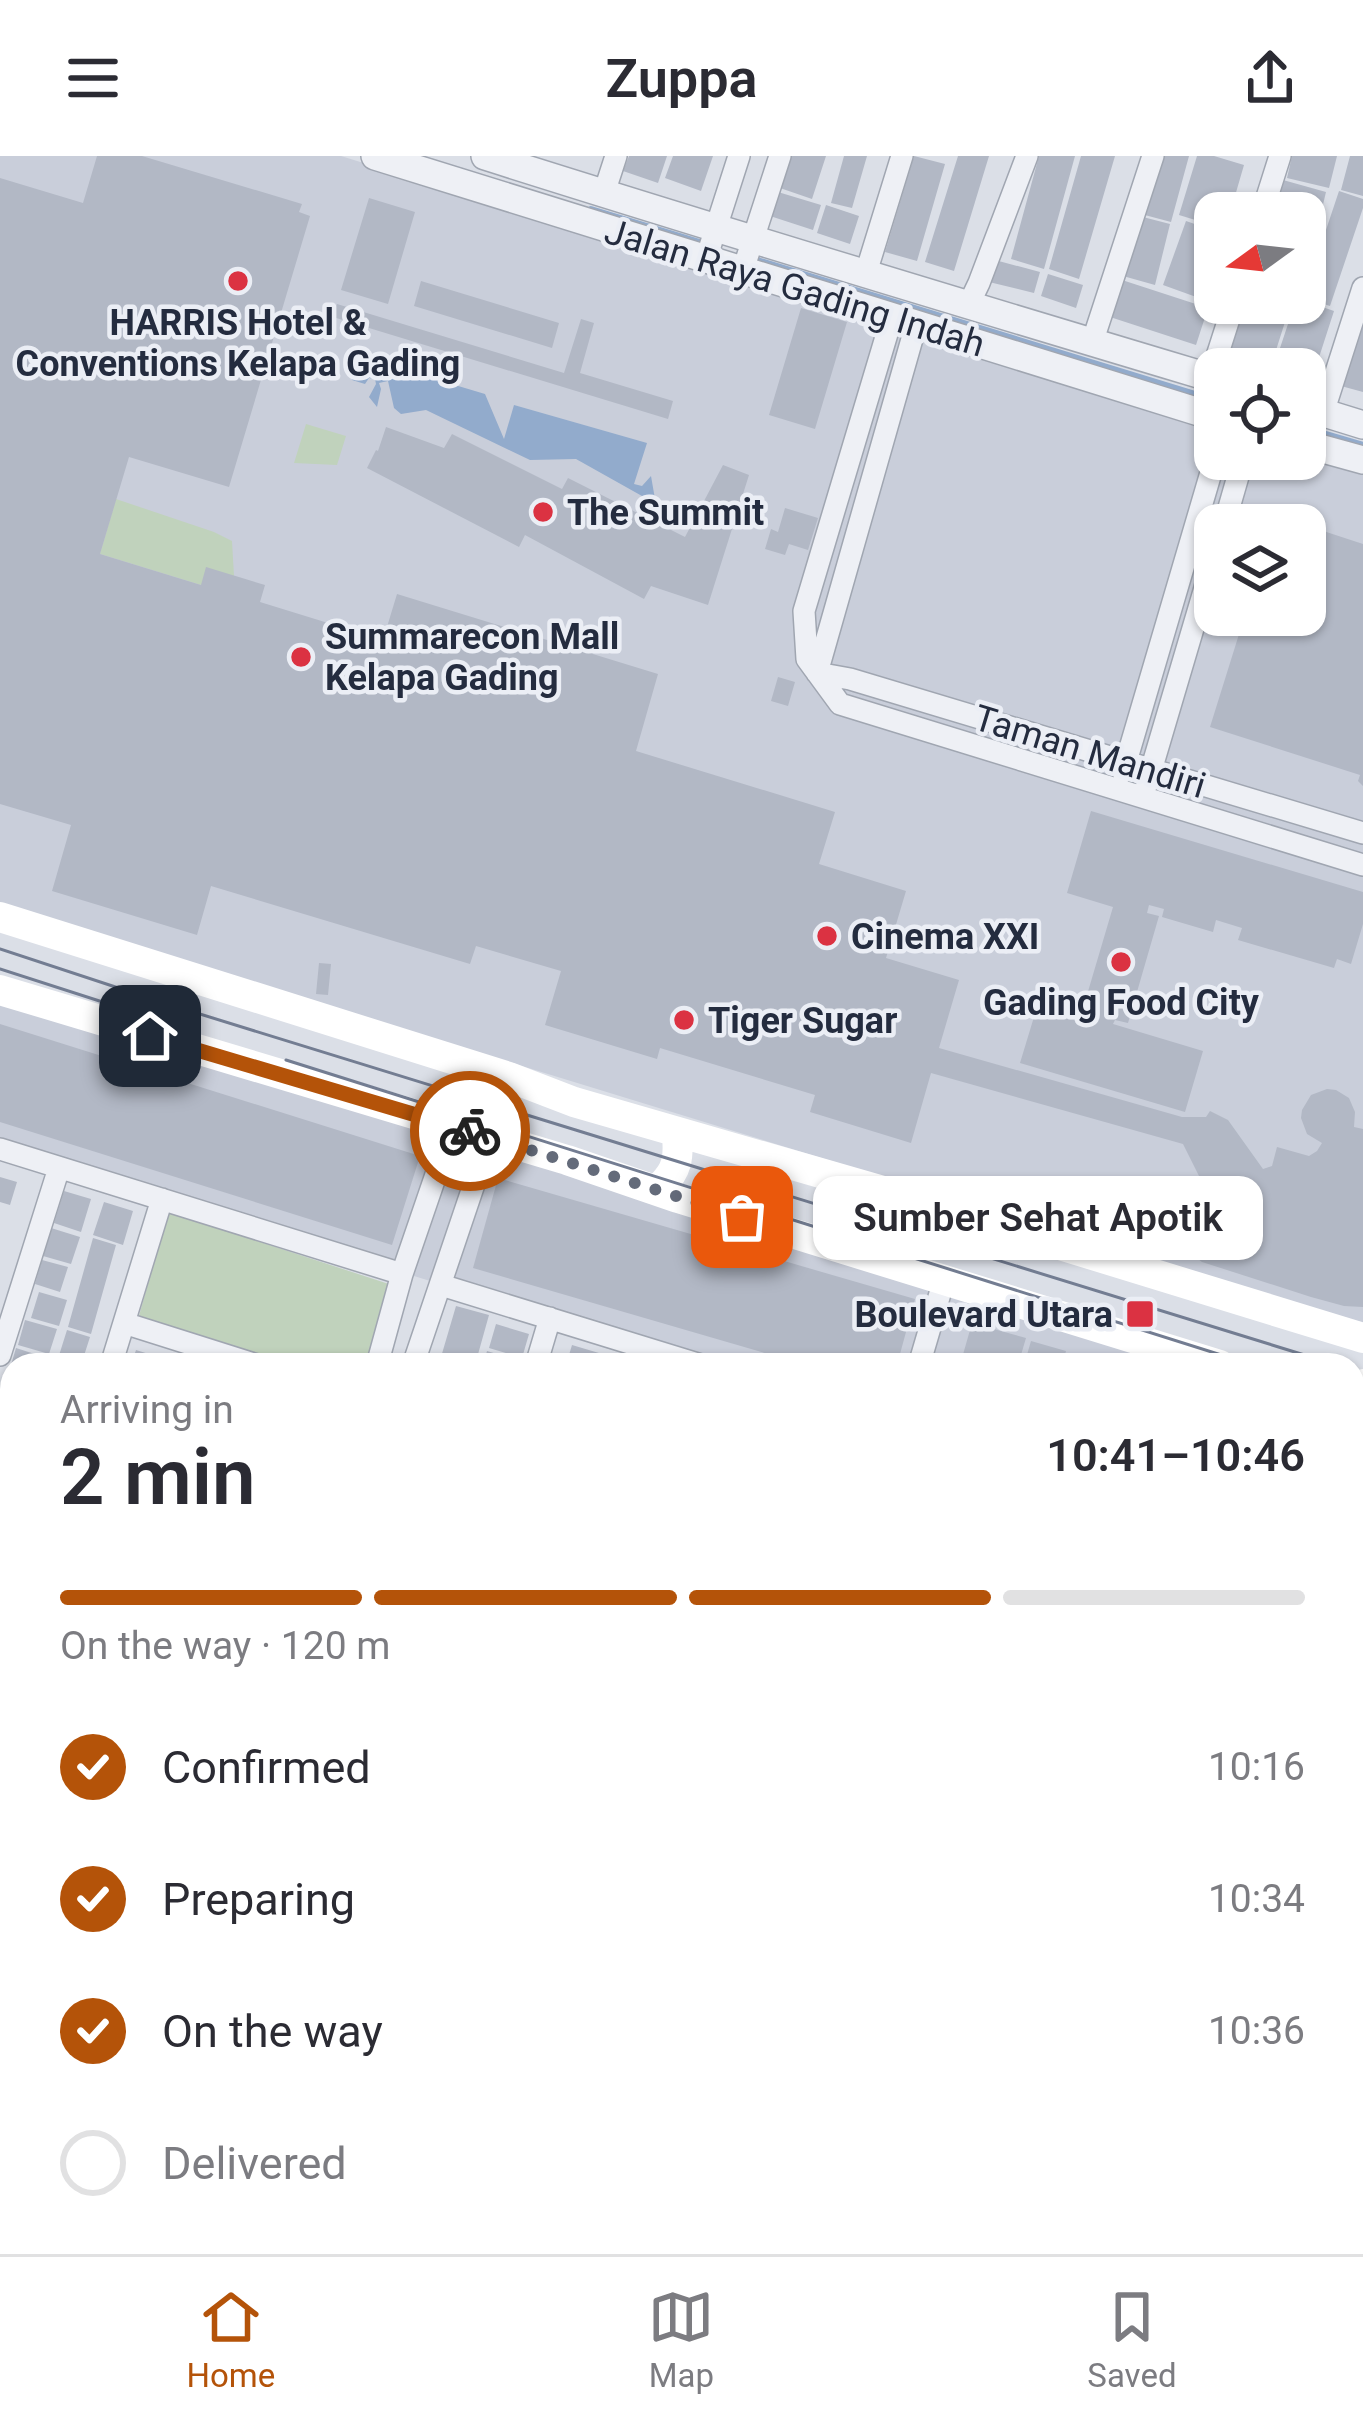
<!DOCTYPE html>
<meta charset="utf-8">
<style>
body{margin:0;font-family:Roboto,sans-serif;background:#f2f2f3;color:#2b2b33;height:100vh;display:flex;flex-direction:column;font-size:45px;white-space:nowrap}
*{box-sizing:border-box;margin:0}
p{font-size:39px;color:#7c7c81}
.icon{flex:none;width:66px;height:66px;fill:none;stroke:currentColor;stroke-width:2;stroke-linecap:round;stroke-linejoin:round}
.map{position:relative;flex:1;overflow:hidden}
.sheet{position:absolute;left:0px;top:1197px;width:1365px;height:903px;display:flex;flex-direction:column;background:#fff;border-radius:36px 36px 0 0;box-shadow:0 3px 9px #0004}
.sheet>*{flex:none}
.needle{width:78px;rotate:255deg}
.buttons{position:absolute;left:1194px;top:36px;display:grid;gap:24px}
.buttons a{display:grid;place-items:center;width:132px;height:132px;border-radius:24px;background:#fff;box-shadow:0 3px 9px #0004;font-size:60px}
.pin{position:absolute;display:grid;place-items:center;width:102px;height:102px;color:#fff;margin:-51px;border-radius:24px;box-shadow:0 6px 18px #0006}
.courier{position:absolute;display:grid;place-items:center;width:120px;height:120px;margin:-60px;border:9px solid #b45309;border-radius:50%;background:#fff;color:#222;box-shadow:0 3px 15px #0007}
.bubble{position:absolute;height:84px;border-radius:24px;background:#fff;box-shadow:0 3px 9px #0004;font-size:39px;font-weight:600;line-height:84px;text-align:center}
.headline em{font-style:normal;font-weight:600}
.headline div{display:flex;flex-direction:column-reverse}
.headline{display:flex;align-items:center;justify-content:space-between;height:204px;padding:0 60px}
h1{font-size:78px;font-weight:600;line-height:90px}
.bar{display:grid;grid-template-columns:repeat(4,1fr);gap:18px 12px;align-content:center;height:144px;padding:0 60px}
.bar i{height:15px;border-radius:9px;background:#e1e1e2}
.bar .on{background:#b45309}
.bar p{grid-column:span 4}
ol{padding:0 60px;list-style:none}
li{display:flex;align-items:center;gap:36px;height:132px}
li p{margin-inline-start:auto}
li .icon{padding:12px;border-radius:50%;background:#b45309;color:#fff;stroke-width:4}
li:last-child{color:#7c7c81}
li i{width:66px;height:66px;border:6px solid #e1e1e2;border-radius:50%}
header{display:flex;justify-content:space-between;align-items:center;height:156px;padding:0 60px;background:#fff;font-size:54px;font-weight:600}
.dock{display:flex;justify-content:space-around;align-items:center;height:168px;border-top:3px solid #e1e1e2;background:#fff;font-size:33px;color:#7c7c81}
.dock a{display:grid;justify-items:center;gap:6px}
.dock .on{color:#b45309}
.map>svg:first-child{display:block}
.built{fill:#c9ceda;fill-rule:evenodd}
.green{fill:#c0d2bc}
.water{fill:#92abcc}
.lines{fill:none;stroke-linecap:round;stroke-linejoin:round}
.stream{stroke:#92abcc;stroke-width:6}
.river{stroke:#92abcc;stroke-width:33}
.building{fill:#b2b8c5}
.minor-casing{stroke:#a0a6b1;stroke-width:24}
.tertiary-casing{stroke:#a0a6b1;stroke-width:30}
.motorway-casing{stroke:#818c9f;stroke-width:42}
.minor{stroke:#eef0f5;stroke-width:21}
.tertiary{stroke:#eef0f5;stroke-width:27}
.secondary{stroke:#fff;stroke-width:30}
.motorway{stroke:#fff;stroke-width:39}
.tram{stroke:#737d92;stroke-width:3}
.done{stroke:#646b7a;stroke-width:12;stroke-dasharray:0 21.6}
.route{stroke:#b45309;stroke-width:15}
.poi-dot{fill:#db3242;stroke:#ebeef5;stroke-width:4.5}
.labels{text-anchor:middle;stroke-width:9;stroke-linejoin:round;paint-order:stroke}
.street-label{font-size:36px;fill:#242c3f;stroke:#ebeef5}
.poi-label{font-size:36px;font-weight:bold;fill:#242c3f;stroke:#ebeef5;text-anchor:start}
</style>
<header><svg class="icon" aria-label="menu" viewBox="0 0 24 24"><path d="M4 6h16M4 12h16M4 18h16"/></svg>Zuppa<svg class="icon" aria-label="share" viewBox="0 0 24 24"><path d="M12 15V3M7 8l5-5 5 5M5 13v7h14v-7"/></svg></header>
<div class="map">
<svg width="1363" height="2098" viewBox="0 0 1363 2098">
<rect width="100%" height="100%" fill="#dbdfe7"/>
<path class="built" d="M0,0H341L1215,272V303H1305V296L1363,312V1168L0,750ZM1215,369H1305V459H1215Z
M0,844L1203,1209H704L0,993Z
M1353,1292L1363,1311V1490L1353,1520Z"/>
<path class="green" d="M306,268L346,280L337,309L294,307Z
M116,343L214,376L232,385L234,420L201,429L100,398Z
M168,1056L395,1130L373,1209H266L137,1167Z
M1363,1858V2067L1353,2064V1895Z"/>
<path class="water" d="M358,203L376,209L375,217L378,218L388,209L485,238L504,283L514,249L647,287L634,328L642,330L651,320L655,343L642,340L576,303L530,304L426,254L401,258L394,252L388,225L379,227L381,233L377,251L369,241L376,228L375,223L369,222L365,228L352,224Z"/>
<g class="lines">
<path class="stream" d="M591,53L703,87
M754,103L1215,244
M1305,272L1363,289"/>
<path class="river" d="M0,1647L12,1650
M1353,2062L1363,2065"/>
</g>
<path class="building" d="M97,0H142L302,48L299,56L310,60L229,331L129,301L100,398L201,429L206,411L265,429L260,446L383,484L397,438L658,518L636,595L835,656L819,708L906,735L886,802L959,824L939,892L1182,961H1206L1210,955L1228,964L1263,1013L1272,1010L1277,991L1309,1000L1317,995L1322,987L1307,978L1301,962L1302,954L1311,939L1327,933L1336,934L1349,942L1355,956L1354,971L1363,973V1151L1344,1150L1311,1141L1202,1106L1190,1097L1181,1084L1178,1070L1181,1053L1188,1040L1204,1030L1183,988L931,917L911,987L810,956L815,939L660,892L657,903L545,869L561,815L476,790L470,808L211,730L197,779L52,735L71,669L0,648V22L83,47Z
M629,0H667L658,27L623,15Z
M673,0H713L701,35L665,22Z
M790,0H826L812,43L780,32Z
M844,0H867L852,52L831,47Z
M914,0L945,8L917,105L885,96Z
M958,0H989L954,115L925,106Z
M1039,0H1075L1044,113L1011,103Z
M1081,0H1115L1079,123L1049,113Z
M1157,0H1189L1171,66L1141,58Z
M1197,0H1214L1244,9L1230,57H1215V70L1179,59Z
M1292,0H1337L1329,32L1287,22Z
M1350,0H1363V40L1341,34Z
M1283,24L1326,36L1320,61L1277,50Z
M1339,35L1363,43V52L1330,150L1305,142V137Z
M778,36L821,49L813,74L770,60Z
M369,42L415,56L388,148L341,134Z
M826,49L859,60L850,88L817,77Z
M1139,60L1170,68L1155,129L1123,120Z
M1305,62L1319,66L1310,98L1305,96Z
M1186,65L1215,75V95L1199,142L1163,129Z
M995,104L1040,116L1034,137L989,126Z
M1048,118L1083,129L1076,152L1041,140Z
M1122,124L1208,152L1196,189L1110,161Z
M421,125L559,167L552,192L414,150Z
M1305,145L1334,155L1312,223L1305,220V213H1284L1274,210L1295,147Z
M1246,147H1291L1271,210L1230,196Z
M337,148L564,217L581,163L594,167L580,217L673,245L668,263L333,161Z
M801,152L847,166L815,273L769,259Z
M1363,153V236L1341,230Z
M386,271L444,292L452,278L562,333L568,322L685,381L723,309L749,319L708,449L651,430L644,443L525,379L519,391L367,312L376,294L378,295Z
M785,352L818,362L808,394L789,388L785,399L765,393L771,373L778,376Z
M1305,369L1363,388V630L1358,625L1360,619L1210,571L1245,459H1305Z
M778,521L795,526L788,550L771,545Z
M1091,655L1363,736V768L1351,808L1337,803L1334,812L1238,784L1242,772L1216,764L1213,776L1162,761L1164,753L1149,749L1147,757L1159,760L1128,867L1115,864L1113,868L1203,895L1185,956L1020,907L1037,851L1057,857L1061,842L1084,849L1113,751L1067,737Z
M319,807L331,808L328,839L316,838Z
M0,868L420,1000L392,1089L0,966Z
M0,1021L17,1026L10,1049L0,1046Z
M498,1022L915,1143L897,1209H806L473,1112Z
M64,1035L91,1043L81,1076L54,1067Z
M104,1046L133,1055L123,1089L93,1079Z
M1105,1055L1136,1064L1134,1074L1102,1064Z
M51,1072L80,1081L71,1108L43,1100Z
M93,1082L116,1089L91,1178L68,1171Z
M42,1104L68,1111L60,1136L35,1128Z
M39,1136L67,1144L59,1170L31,1162Z
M456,1150L489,1159L475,1209L441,1201Z
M25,1164L57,1173L49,1198L18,1189Z
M972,1167L1026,1182L1018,1209H960Z
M496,1168L529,1178L522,1202L489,1192Z
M67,1174L90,1181L81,1209H56Z
M1031,1185L1066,1195L1062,1209H1024Z
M572,1189L609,1200L606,1209H566Z
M16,1192L44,1201L41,1209H11Z
M136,1194L171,1205L170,1209H131Z
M487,1195L520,1205L519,1209H483Z
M1071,1197L1107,1208V1209H1068Z
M0,1248L12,1252V1277L0,1273Z
M0,1276L12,1280V1308L0,1305Z
M0,1310L12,1314L5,1339L0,1337Z
M1353,1320L1363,1335V1412L1354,1445Z
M0,1387L12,1391V1410L0,1407Z
M0,1410L12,1413L10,1440L0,1437Z
M0,1518L12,1521L1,1562H0Z
M5,1568L12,1570V1607L0,1603V1586Z
M0,1697L12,1701V1717L7,1733L0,1731Z
M11,1768H12V1808L0,1804Z
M3,1927L12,1930V1992L0,1989V1937Z
M65,2088H119L116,2098H62Z
M436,2088H467L465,2098H433Z
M538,2088H584L582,2098H536Z
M682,2088H691L710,2094L709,2098H679Z
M937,2088H975L972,2098H949L936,2094Z
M983,2088H1012L1009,2098H981Z
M1017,2088H1060L1057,2098H1015Z
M1110,2088H1157L1154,2098H1107Z"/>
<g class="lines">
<defs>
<path id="minor" d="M604,37L616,0
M1262,57L1280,0
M706,103L739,0
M743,114L780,0
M865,120L902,0
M968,150L979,127L1027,0
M892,161L804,455L807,503L840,548L1363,709
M1092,187L1153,0
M1210,222L1234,147
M1323,257L1363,132
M1224,369L1243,303
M817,517L850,523L1363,677
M817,517L916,169
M1123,616L1215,303
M1147,628L1215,398
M0,993L402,1118
M441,1129L701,1209
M124,1167L257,1209
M0,1199L59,1012
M111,1209L162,1043
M377,1209L402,1118L453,969
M413,1209L490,981
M536,1209L550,1162
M919,1209L944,1124
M0,1495L12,1499
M0,1632L12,1636
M0,1667L12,1670
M0,1838L12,1841
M0,2020L12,2018
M1353,2039L1363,2041
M0,2087L22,2097
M296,2088L297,2098
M825,2088L856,2098
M212,2098L215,2088
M504,2098L507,2088
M726,2098L729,2088"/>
<path id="tertiary" d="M375,0L1215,261
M485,0C728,77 971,150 1215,223
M1305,251L1363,269
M1305,288L1363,304
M1343,2088L1363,2094"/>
<path id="motorway" d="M1353,1621L1363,1589
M1353,1747L1363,1713
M1220,2098L1223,2088
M1254,2098L1257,2088"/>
</defs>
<use href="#minor" class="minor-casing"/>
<use href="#tertiary" class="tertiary-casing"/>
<use href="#motorway" class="motorway-casing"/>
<use href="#minor" class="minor"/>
<use href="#tertiary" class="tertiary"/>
<path class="secondary" d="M0,761L509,921L574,946L907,1042L1363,1182
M0,834L567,1004L678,1042L1220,1209
M662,1029C677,1014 679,1002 677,980
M1353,1241L1363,1228
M1353,1545L1363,1513
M1353,1831L1363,1798
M1193,2098L1196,2088
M1276,2098L1278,2088"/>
<use href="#motorway" class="motorway"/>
<path class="tram" d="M0,793L161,846L1337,1209
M0,813L143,859
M286,904L1253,1209
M1353,1239L1363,1242"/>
</g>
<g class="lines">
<path class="done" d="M470,975L742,1061"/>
<path class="route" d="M150,880L470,975"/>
</g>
<g class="poi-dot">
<circle cx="238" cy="125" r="12"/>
<circle cx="543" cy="356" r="12"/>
<circle cx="301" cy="501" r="12"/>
<circle cx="827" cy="780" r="12"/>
<circle cx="1121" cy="806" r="12"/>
<circle cx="684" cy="864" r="12"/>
<rect x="1125" y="1143" width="30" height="30" rx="6"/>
</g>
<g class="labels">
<g class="street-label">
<text transform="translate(795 131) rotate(17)" y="13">Jalan Raya Gading Indah</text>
<text transform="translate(1090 595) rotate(17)" y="13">Taman Mandiri</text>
</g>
<g class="poi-label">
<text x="238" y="179" text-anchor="middle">HARRIS Hotel &amp;<tspan x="238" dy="41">Conventions Kelapa Gading</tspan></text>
<text x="567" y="369">The Summit</text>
<text x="325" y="493">Summarecon Mall<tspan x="325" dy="41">Kelapa Gading</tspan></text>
<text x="851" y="793">Cinema XXI</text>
<text x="1121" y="859" text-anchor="middle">Gading Food City</text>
<text x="708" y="877">Tiger Sugar</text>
<text x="1113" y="1171" text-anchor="end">Boulevard Utara</text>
</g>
</g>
</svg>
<div class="buttons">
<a><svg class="needle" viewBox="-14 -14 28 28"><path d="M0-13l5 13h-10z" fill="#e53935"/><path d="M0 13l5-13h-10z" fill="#7c7c81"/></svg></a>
<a><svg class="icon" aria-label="locate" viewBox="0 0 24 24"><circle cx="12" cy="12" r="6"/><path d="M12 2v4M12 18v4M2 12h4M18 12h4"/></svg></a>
<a><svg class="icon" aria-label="layers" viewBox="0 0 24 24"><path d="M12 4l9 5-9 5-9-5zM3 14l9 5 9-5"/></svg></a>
</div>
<div class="pin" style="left:742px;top:1061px;background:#ea580c"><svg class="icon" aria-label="bag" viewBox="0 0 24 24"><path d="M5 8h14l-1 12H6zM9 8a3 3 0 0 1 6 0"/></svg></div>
<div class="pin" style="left:150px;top:880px;background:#1f2937"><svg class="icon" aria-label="home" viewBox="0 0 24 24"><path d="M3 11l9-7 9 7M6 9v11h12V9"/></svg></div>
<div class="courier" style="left:470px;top:975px"><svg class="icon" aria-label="bike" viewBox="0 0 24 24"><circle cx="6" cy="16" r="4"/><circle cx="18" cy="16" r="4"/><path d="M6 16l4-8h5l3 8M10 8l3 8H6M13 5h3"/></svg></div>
<div class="bubble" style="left:813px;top:1020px;width:450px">Sumber Sehat Apotik</div>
<section class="sheet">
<div class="headline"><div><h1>2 min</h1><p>Arriving in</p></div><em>10:41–10:46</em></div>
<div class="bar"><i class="on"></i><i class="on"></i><i class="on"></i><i></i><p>On the way · 120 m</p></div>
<ol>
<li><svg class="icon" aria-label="check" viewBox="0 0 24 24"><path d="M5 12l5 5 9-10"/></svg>Confirmed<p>10:16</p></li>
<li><svg class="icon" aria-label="check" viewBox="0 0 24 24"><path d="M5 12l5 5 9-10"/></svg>Preparing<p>10:34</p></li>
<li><svg class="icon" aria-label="check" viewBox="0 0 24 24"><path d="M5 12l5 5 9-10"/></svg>On the way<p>10:36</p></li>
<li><i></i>Delivered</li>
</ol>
</section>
</div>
<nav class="dock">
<a class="on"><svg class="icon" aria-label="home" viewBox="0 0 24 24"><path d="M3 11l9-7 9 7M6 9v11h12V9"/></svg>Home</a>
<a><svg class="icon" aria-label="map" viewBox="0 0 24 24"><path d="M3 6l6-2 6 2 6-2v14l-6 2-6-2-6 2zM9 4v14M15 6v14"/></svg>Map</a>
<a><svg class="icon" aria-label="saved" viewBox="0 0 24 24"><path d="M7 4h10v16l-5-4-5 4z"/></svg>Saved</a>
</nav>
